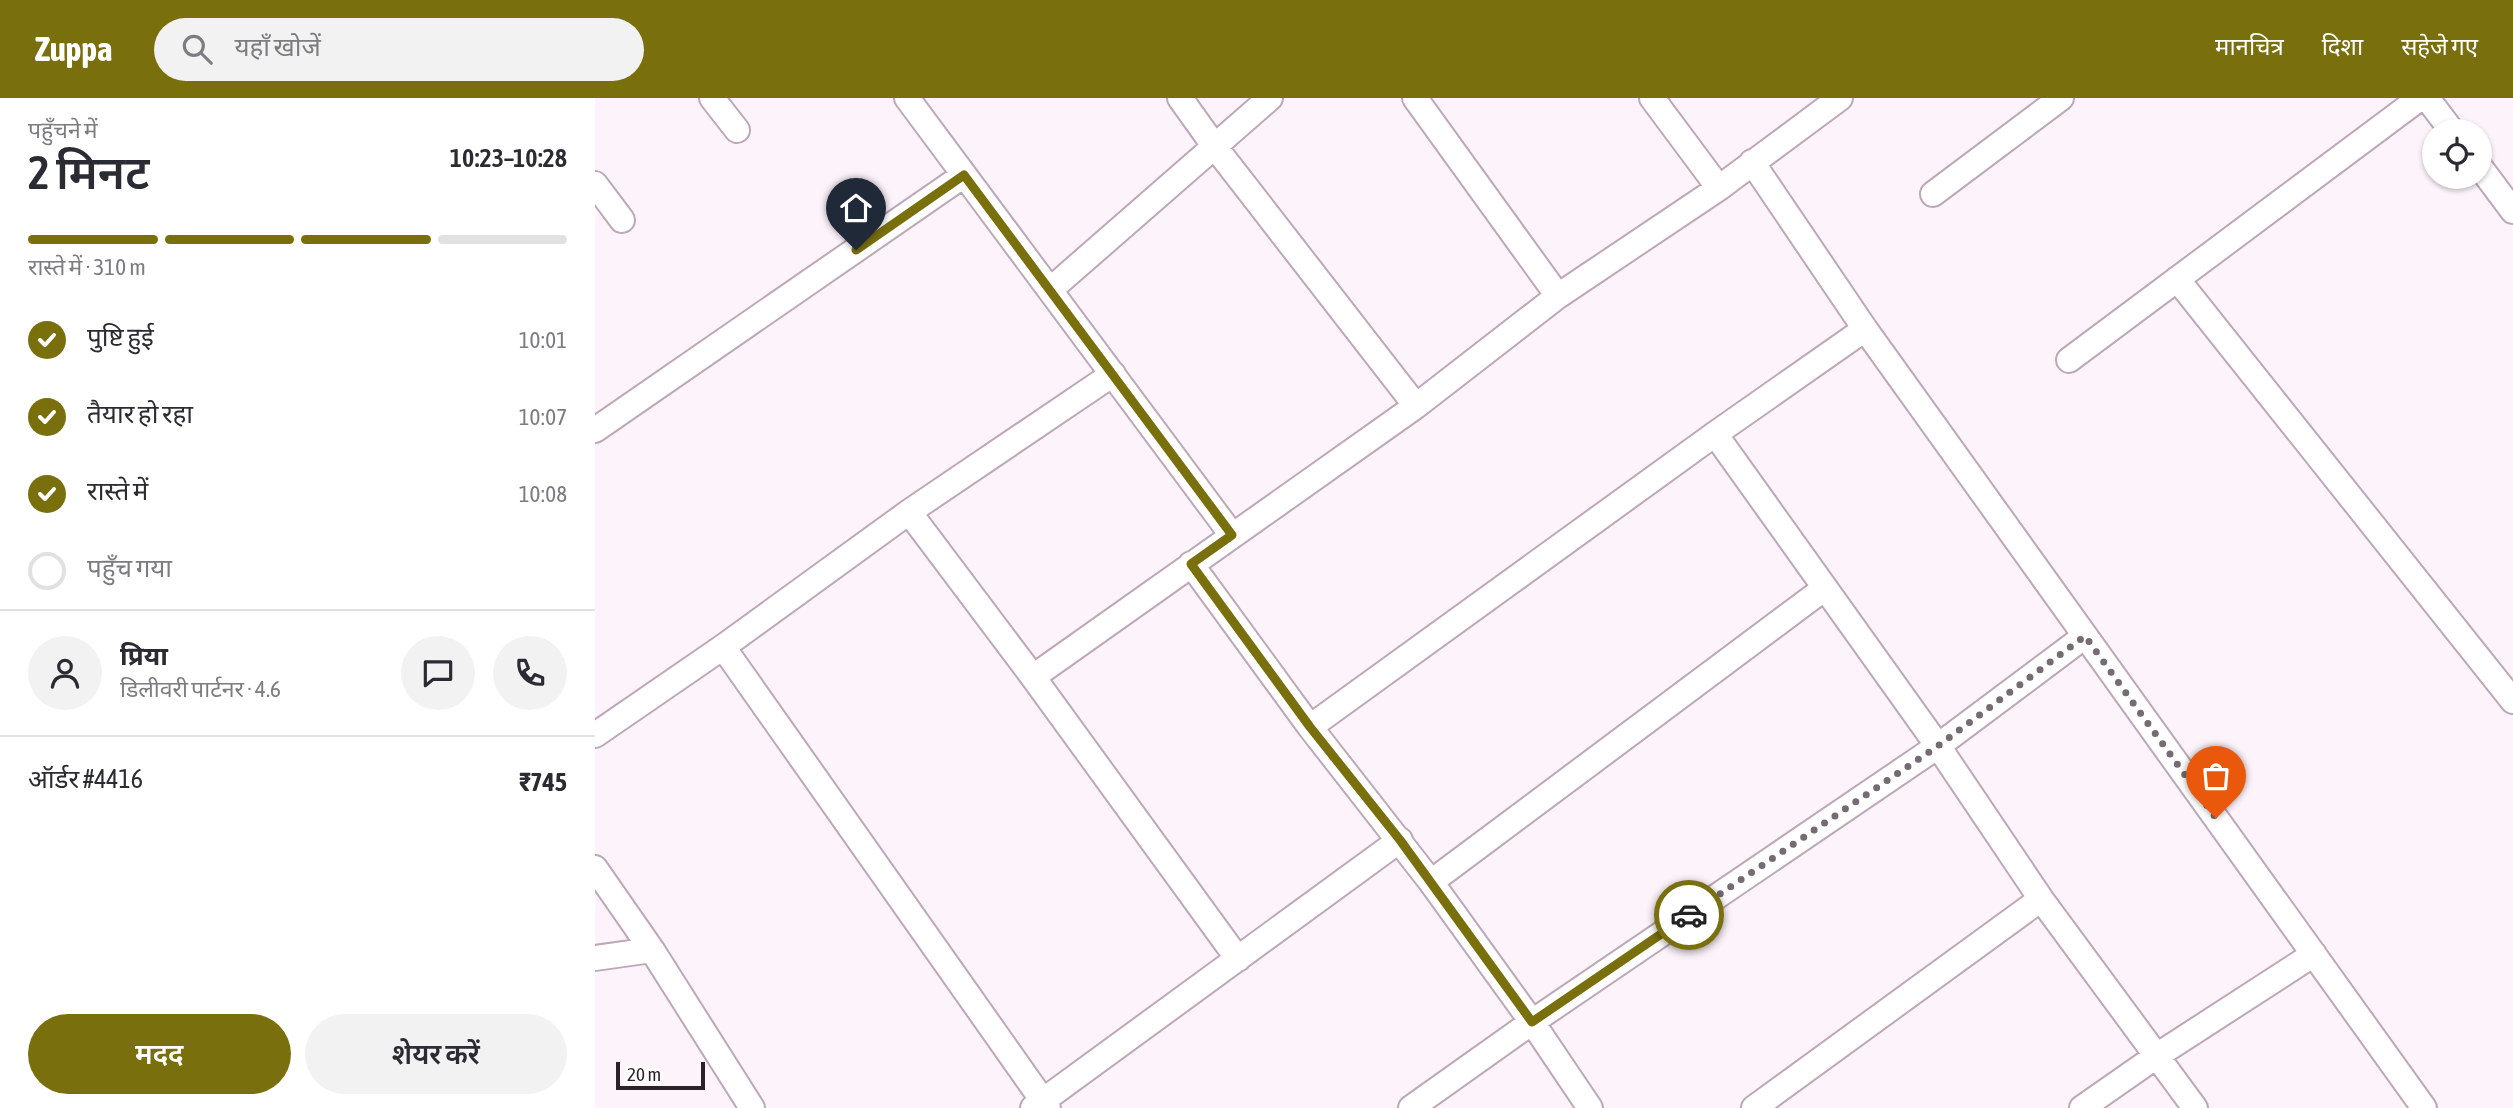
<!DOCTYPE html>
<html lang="hi">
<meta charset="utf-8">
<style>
body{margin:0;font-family:"Asap Condensed","Noto Sans Devanagari",sans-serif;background:#f2f2f3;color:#2b2b33;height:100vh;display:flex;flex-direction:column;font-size:26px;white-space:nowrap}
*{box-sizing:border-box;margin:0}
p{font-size:23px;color:#7c7c81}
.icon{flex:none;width:38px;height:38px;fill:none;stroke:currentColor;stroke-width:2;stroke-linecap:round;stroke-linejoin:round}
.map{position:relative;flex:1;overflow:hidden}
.sheet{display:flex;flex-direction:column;background:#fff;width:595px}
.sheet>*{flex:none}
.tools{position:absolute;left:1827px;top:21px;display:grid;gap:14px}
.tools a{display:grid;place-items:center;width:70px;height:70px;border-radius:50%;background:#fff;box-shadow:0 2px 5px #0004;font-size:35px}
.scale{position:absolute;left:21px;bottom:18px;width:89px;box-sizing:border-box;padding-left:7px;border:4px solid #2b2229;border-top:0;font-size:19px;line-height:24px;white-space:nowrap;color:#2b2229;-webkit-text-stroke:5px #fff;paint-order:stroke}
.pin{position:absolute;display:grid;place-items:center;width:60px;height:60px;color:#fff;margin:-72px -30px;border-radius:50% 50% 50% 0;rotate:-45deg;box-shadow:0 0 7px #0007}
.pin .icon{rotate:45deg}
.courier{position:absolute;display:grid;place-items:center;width:70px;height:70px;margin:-35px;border:5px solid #7a6f0d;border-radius:50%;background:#fff;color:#222;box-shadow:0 2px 9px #0007}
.overview em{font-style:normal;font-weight:600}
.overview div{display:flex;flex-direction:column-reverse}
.overview{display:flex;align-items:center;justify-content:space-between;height:119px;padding:0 28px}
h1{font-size:46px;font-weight:600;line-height:52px}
.bar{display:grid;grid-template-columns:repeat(4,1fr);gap:10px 7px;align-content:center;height:84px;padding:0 28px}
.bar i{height:9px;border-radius:5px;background:#e1e1e2}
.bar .on{background:#7a6f0d}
.bar p{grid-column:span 4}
.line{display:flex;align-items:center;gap:18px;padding:0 28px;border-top:2px solid #e1e1e2}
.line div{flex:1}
.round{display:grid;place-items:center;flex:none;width:74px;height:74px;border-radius:37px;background:#f2f2f3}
ol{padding:0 28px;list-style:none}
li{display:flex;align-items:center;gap:21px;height:77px}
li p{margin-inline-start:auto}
li .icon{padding:7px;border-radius:50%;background:#7a6f0d;color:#fff;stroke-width:4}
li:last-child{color:#7c7c81}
li i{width:38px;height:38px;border:4px solid #e1e1e2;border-radius:50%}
.primary-button{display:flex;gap:14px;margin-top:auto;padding:14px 28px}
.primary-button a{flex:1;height:80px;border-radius:42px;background:#7a6f0d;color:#fff;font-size:28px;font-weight:600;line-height:80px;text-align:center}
.primary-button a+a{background:#f2f2f3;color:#2b2b33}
header{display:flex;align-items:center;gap:42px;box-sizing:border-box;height:98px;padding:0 35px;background:#7a6f0d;color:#fff}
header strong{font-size:33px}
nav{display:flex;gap:38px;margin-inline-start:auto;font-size:24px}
.search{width:490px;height:63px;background:#f2f2f3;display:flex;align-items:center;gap:18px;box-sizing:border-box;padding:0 24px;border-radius:38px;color:#7c7c81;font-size:26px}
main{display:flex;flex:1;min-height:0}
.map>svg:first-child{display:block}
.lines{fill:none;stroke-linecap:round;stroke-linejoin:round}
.minor-casing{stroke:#bda7b8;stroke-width:28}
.minor{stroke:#fff;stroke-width:24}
.done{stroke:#746c72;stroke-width:7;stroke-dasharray:0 12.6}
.route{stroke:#7a6f0d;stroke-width:9}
</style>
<header>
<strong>Zuppa</strong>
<div class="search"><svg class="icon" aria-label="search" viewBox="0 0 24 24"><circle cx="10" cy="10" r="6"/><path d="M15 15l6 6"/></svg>यहाँ खोजें</div>
<nav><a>मानचित्र</a><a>दिशा</a><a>सहेजे गए</a></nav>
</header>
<main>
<section class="sheet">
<div class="overview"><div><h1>2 मिनट</h1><p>पहुँचने में</p></div><em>10:23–10:28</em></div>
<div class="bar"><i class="on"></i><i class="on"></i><i class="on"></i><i></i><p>रास्ते में · 310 m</p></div>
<ol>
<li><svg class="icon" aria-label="check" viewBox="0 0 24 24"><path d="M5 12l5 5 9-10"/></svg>पुष्टि हुई<p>10:01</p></li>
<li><svg class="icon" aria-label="check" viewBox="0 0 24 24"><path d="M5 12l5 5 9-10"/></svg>तैयार हो रहा<p>10:07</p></li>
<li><svg class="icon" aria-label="check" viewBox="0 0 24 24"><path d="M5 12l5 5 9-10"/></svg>रास्ते में<p>10:08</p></li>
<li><i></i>पहुँच गया</li>
</ol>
<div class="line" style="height:126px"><a class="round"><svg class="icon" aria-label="person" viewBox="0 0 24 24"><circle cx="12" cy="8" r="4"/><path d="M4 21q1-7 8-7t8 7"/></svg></a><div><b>प्रिया</b><p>डिलीवरी पार्टनर · 4.6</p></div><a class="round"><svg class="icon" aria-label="chat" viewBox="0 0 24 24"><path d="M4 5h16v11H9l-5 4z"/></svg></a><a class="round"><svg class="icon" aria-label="phone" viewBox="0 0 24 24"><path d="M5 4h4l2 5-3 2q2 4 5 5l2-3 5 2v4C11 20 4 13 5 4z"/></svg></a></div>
<div class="line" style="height:91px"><div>ऑर्डर #4416</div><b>₹745</b></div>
<div class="primary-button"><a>मदद</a><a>शेयर करें</a></div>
</section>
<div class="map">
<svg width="1918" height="1010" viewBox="0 0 1918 1010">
<rect width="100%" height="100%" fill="#fdf4fb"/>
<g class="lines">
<defs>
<path id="minor" d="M117,0L142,32
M312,0L637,437
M585,0L620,49L821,308
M820,0L963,198
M1057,0L1124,90
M1832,0L1857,33
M1157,64L1270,231L1829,1010
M1885,69L1918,113
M0,86L27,122
M1338,96L1466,0
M1582,181L1918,603
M455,192L675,0
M1474,262L1825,0
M0,332L369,77
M1120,336L1343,648L1446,801L1600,1010
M314,414L438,579L643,861
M596,466L715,629L836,784L937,924L995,1010
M128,549L453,1010
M438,579L821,308L963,198L1124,90L1245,0
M715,629L1120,336L1270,231
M0,637L128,549L314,414L518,276
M0,770L57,852L157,1010
M836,784L1230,490
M0,860L57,852
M438,1010L805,742
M816,1010L937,924L1343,648L1490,538
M1159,1010L1446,801
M1487,1010L1563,957L1719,856"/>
</defs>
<use href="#minor" class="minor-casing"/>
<use href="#minor" class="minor"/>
</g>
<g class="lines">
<path class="done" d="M1094,817L1343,648L1490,538L1621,720"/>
<path class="route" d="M261,152L369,77L637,437L596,466L715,629L805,742L937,924L1094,817"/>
</g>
</svg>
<div class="tools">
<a><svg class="icon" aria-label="locate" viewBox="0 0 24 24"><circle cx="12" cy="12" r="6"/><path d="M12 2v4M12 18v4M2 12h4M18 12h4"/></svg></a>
</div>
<div class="scale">20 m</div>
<div class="pin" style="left:1621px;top:720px;background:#ea580c"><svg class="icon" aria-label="bag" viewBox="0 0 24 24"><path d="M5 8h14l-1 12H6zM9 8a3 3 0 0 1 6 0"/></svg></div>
<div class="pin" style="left:261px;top:152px;background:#1f2937"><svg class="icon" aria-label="home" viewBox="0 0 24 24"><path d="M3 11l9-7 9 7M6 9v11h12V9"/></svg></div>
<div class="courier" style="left:1094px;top:817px"><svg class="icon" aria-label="car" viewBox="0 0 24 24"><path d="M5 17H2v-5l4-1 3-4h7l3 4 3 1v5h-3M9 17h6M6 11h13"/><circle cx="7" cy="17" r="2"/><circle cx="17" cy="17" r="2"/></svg></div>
</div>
</main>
